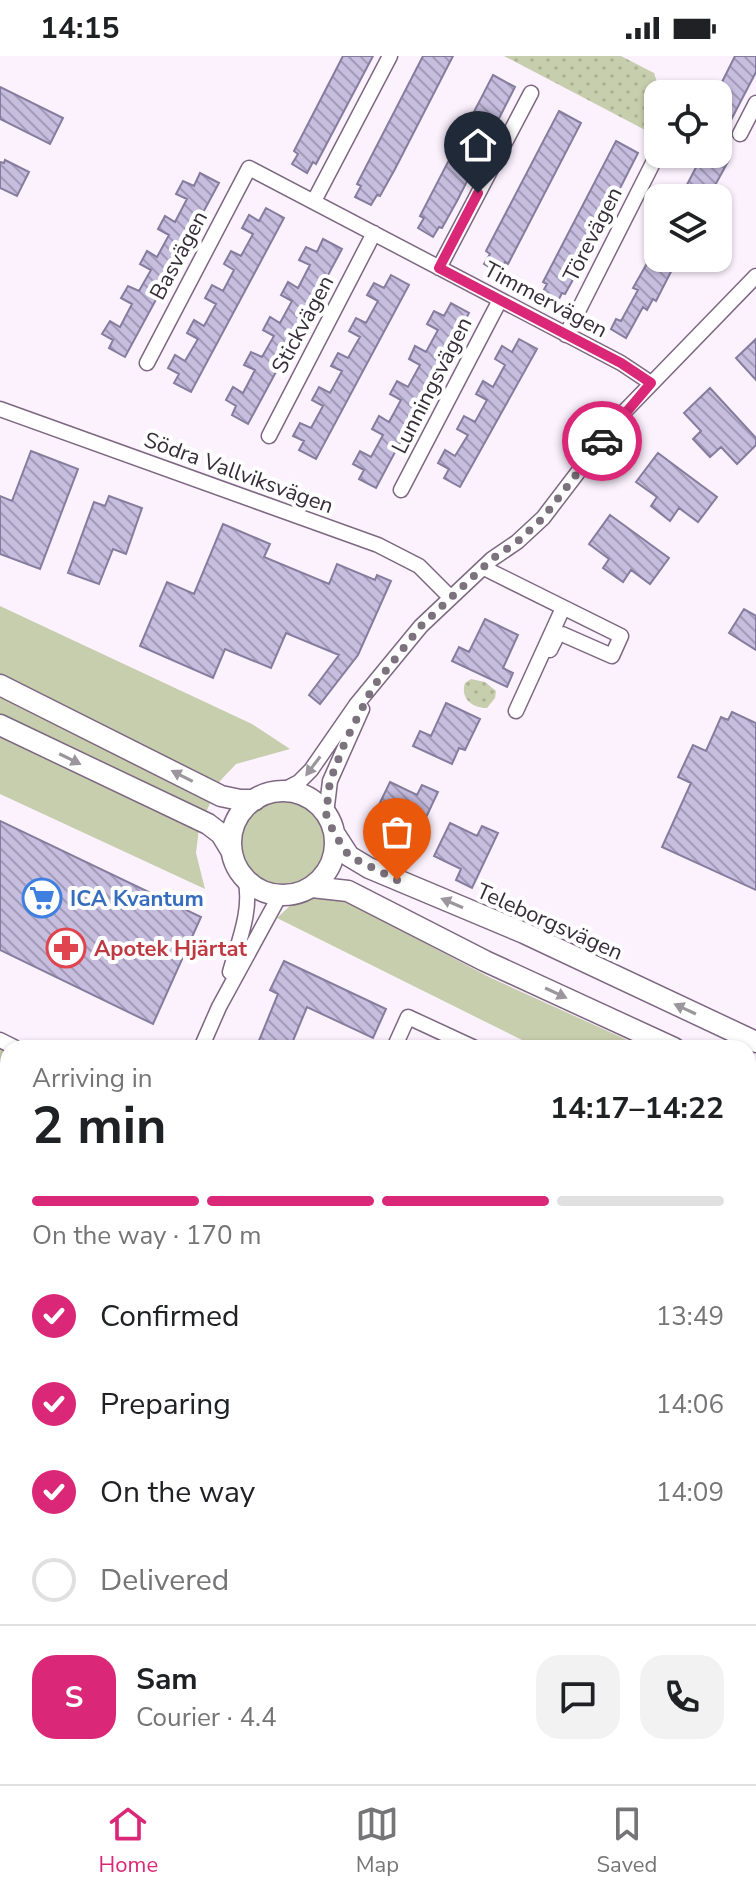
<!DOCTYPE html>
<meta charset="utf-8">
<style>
body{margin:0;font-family:"Nunito Sans",sans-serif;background:#f2f2f2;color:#202124;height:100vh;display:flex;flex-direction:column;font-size:30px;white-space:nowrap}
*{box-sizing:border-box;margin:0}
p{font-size:26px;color:#757577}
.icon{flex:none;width:44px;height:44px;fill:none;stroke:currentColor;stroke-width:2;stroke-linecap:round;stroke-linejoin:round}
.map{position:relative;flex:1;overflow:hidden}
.sheet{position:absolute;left:0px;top:984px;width:756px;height:744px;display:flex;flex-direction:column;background:#fff;border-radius:24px 24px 0 0;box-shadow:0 2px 6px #0004}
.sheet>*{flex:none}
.fabs{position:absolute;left:644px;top:24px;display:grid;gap:16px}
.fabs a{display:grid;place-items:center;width:88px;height:88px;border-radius:16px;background:#fff;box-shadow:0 2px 6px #0004;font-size:40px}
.pin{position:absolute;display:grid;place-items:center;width:68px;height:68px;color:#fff;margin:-82px -34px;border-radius:50% 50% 50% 0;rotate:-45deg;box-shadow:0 0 8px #0007}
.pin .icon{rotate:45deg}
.courier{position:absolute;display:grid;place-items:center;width:80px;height:80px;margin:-40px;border:6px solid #db2777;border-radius:50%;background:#fff;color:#222;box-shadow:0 2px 10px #0007}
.summary em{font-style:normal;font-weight:700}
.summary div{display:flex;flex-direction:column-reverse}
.summary{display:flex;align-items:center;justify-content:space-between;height:136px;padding:0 32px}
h1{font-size:52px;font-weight:700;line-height:60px}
.bar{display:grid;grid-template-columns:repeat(4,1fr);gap:12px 8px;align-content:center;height:96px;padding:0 32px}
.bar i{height:10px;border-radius:6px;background:#e0e0e0}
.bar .selected{background:#db2777}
.bar p{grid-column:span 4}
.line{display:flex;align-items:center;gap:20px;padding:0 32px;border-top:2px solid #e0e0e0}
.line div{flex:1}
.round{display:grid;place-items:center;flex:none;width:84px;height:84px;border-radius:24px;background:#f2f2f2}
ol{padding:0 32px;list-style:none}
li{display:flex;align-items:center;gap:24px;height:88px}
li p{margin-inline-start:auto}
li .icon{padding:8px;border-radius:50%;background:#db2777;color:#fff;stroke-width:4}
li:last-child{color:#757577}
li i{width:44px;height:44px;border:4px solid #e0e0e0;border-radius:50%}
.status{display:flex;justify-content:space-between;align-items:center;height:56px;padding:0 40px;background:#fff;direction:ltr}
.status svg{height:22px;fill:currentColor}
.tab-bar{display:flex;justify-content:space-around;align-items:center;height:112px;border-top:2px solid #e0e0e0;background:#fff;font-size:22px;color:#757577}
.tab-bar a{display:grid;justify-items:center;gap:4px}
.tab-bar .selected{color:#db2777}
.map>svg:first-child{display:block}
.grass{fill:#c7cead}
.park{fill:url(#park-dots)}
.water{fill:url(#water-ripples);stroke:#708d90;stroke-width:2}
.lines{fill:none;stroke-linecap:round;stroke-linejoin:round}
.stream{stroke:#708d90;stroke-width:5}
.building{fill:url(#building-back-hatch);stroke:#857d9d;stroke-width:2}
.minor-casing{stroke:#7d6781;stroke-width:17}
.secondary-casing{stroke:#7d6781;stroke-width:23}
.minor{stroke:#fff;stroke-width:14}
.secondary{stroke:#fff;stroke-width:20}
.oneway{fill:#9b969c}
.done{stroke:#7c727e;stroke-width:8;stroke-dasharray:0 14.4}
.route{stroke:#db2777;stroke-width:10}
.labels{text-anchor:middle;stroke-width:8;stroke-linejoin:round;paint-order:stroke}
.street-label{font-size:22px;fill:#372d39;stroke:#fff}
.shop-label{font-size:22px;font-weight:bold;fill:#366cbe;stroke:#fff;text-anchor:start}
.health-label{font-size:22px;font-weight:bold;fill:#be3a42;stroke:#fff;text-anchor:start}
</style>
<div class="status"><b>14:15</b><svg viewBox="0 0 49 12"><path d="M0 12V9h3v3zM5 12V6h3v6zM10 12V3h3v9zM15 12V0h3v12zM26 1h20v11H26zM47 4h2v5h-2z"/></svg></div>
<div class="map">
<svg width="756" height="1728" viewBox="0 0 756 1728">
<defs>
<pattern id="park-dots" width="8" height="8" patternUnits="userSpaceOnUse" patternTransform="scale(2)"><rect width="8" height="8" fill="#c7cead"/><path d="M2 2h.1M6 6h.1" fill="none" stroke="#acb196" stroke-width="1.8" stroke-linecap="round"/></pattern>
<pattern id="water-ripples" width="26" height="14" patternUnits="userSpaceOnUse" patternTransform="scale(2)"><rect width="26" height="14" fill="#89b6b6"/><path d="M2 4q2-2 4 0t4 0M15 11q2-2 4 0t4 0" fill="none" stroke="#719495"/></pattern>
<pattern id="building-back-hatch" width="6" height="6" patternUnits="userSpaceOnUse" patternTransform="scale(2)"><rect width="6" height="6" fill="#c6bddf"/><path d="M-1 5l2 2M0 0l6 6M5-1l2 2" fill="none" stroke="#a29ab6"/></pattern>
</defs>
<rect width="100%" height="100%" fill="#fcf2fe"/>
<path class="grass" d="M0,550L252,668L290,693L236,708L220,725L199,772L196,797L205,833L0,738Z
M240 788a43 43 0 1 1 86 0a43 43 0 1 1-86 0Z
M320,841L338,843L359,852L489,921L645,992H538L277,862L295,845Z
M0,989L8,993V1636L0,1641Z"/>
<path class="park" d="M504,0H621L654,17L661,38H658V51L647,75Z
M471,623L485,626L496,635L495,642L487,652C472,652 460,642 465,627Z
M748,1335L756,1338V1492L748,1491Z"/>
<path class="water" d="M748,1492H756V1728H0V1641L8,1636V1720H748Z"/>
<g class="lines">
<path class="stream" d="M0,1210L8,1208"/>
</g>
<path class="building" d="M343,0H373L316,108L313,106L307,117L292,108L298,98L294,95Z
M423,0H453L395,113L380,140L377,139L371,149L355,141L361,130L357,128Z
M735,0H756V16L731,64L728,63L718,81V34Z
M493,19L515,31L457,145L442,172L439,171L433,181L418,172L424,162L420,160Z
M0,31L63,62L50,88L0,63Z
M559,55L581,67L508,208L505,206L499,217L484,208L490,198L486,195Z
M616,85L638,97L580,211L565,238L562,237L557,247L541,239L547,228L543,226Z
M703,98H718L729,104L708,142H680Z
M5,104L29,116L17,140L0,132V106L4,107Z
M200,117L219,127L125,301L109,292L113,284L102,278L110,265L120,271L132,248L121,242L128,230L139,235L151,214L140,208L147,195L157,201L169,179L158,173L165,160L175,166L187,143L176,138L183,125L194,130Z
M266,152L284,162L191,336L174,327L179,318L168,312L175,299L185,305L198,283L187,277L194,264L204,270L216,248L205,242L212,229L223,235L234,214L224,208L231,195L241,200L253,178L242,172L249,159L259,165Z
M323,183L342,193L248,368L232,359L236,350L226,344L233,331L243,337L255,314L244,309L251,296L262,301L274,280L263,274L270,261L280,267L292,245L281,239L288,226L298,232L310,209L299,204L306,191L317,196Z
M650,202H678L656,245L653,243L647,254L643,251L626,282L611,273L616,263L621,265L638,234L633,232Z
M391,219L409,229L316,403L299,394L304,385L293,380L300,367L311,372L323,350L312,344L319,331L330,337L342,315L331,310L338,297L348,302L360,281L349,275L356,262L366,267L378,245L367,239L374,227L384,232Z
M451,247L469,257L376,432L359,423L364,414L353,408L360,395L371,401L383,379L372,373L379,360L389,366L401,344L390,338L397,325L408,331L420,309L409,303L415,290L426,296L438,274L427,268L434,255L444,260Z
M519,283L537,293L460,431L444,422L449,413L438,407L445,394L455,400L468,379L457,373L464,360L475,366L487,344L476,338L483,325L493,331L505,309L495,303L502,290L512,296Z
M756,283V324L736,302Z
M710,332L756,382V389L737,408L721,391L710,401L693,383L701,375L684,357Z
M31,395L78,413L40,513L0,498V440L12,445Z
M658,397L717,441L698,466L679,452L670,465L651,450L657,441L636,426Z
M109,440L142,452L126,498L113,493L99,528L68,517L94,446L105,450Z
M610,459L669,502L650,528L631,514L623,526L603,512L609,503L589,488Z
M223,468L270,488L264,501L329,528L337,508L375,524L377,519L391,525L358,599L320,648L309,639L339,599L286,577L271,612L225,593L213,622L140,590L167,526L194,538Z
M744,553L756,560V594L729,577Z
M485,563L518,579L503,612L513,617L507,631L452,605L459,591L469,596Z
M446,647L480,663L465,694L459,692L452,708L413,690L420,675L431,680Z
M732,656L756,667V834L662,791L691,727L678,721L693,689L706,695L721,661L728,664Z
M390,726L417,739L422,729L438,736L412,791L396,784L402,772L374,759Z
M0,765L201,861L153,968L0,894Z
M450,767L477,780L482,770L498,777L472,832L456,824L461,813L434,800Z
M284,905L386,953L373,982L307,951L290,992H256L278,938L270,934Z"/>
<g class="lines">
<defs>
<path id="minor" d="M740,78L756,47
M314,145L390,0
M439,212L531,37
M566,279L658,97
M147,307L249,112L621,307L651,327
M0,353L378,489L419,510L450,541
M269,380L374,177
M401,434L500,244
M484,512L621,580L612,600L562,578L557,580L550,594
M516,655L563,552
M280,736L299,726L311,714L356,649L421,570L492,503L517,486L543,462L624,356L756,220
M326,758L330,725L362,653
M230,916C238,887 253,853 245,822
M0,984L16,992
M201,992L219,951L280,839
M394,992L408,961L475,992
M748,1119L756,1123
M748,1229L756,1211
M748,1319L756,1322
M0,1324L8,1314
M0,1340L8,1335"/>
<path id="secondary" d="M0,629L221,740L240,744H255
M0,669L208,768L221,778L232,796
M231 787a52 52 0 1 1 104 0a52 52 0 1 1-104 0Z
M334,777L349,800L369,812L524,877L756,986
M312,831L348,835L485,905L674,992
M748,1024L756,1028"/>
</defs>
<use href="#minor" class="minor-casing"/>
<use href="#secondary" class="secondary-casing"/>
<use href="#minor" class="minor"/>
<use href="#secondary" class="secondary"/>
</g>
<defs><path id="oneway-solid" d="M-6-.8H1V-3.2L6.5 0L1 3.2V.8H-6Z" transform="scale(2)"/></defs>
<g class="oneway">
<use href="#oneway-solid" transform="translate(70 703) rotate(26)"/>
<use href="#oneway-solid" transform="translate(313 710) rotate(127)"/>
<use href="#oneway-solid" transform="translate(182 720) rotate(-153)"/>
<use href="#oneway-solid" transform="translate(452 847) rotate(-157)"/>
<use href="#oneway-solid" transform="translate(556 937) rotate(25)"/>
<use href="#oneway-solid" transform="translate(685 953) rotate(-155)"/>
</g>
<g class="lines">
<path class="done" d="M397,824L349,800L334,777L326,758L330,725L345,686L373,631L421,570L492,503L517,486L543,462L602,385"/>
<path class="route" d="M478,137L439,212L621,307L651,327L602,385"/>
</g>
<defs>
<symbol id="supermarket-ring" viewBox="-11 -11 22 22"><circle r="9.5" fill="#fff" stroke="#3f7fe0" stroke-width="1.5"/><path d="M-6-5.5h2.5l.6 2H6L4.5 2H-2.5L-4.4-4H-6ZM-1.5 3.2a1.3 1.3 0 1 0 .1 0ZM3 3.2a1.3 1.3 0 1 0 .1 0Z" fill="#3f7fe0"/></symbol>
<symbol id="pharmacy-ring" viewBox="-11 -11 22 22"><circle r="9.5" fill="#fff" stroke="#e0444e" stroke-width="1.5"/><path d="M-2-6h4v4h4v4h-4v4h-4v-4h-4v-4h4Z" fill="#e0444e"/></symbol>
</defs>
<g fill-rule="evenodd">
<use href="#supermarket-ring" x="20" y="820" width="44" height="44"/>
<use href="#pharmacy-ring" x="44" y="870" width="44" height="44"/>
</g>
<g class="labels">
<g class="street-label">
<text transform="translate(592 178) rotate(-63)" y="8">Törevägen</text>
<text transform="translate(178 199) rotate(-62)" y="8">Basvägen</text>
<text transform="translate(546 243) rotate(28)" y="8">Timmervägen</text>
<text transform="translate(302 268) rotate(-62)" y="8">Stickvägen</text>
<text transform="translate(431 329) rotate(-63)" y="8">Lunningsvägen</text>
<text transform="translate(239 416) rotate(20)" y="8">Södra Vallviksvägen</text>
<text transform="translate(550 865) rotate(24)" y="8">Teleborgsvägen</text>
</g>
<g class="shop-label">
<text x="70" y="850">ICA Kvantum</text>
</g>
<g class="health-label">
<text x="94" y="900">Apotek Hjärtat</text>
</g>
</g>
</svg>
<div class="fabs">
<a><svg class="icon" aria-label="locate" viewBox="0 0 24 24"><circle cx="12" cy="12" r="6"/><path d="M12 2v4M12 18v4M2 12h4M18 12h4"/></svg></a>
<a><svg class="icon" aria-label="layers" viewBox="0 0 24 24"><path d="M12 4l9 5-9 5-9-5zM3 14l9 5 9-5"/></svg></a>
</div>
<div class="pin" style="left:397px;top:824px;background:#ea580c"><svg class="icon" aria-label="bag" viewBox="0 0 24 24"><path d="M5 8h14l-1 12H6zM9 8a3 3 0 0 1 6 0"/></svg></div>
<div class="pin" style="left:478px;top:137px;background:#1f2937"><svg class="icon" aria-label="home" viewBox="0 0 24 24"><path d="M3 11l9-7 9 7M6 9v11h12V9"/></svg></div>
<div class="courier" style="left:602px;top:385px"><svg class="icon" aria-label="car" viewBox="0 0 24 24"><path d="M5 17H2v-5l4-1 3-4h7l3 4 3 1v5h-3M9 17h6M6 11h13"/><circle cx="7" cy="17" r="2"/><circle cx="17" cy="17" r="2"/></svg></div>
<section class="sheet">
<div class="summary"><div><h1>2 min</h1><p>Arriving in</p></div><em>14:17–14:22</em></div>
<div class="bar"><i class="selected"></i><i class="selected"></i><i class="selected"></i><i></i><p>On the way · 170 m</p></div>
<ol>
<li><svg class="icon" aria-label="check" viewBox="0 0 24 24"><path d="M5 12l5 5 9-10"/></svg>Confirmed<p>13:49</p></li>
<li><svg class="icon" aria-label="check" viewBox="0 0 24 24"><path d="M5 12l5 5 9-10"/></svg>Preparing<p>14:06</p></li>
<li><svg class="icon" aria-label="check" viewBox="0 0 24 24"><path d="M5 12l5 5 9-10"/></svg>On the way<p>14:09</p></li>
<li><i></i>Delivered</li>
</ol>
<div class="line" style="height:144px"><b class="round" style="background:#db2777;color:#fff">S</b><div><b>Sam</b><p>Courier · 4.4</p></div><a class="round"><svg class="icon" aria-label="chat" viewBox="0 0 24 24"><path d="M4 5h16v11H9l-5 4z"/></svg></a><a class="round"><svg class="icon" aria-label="phone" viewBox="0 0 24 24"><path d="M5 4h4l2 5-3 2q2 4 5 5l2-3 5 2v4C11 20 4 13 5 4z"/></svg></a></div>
</section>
</div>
<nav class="tab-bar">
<a class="selected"><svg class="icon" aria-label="home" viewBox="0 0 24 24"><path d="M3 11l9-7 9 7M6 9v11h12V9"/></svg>Home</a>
<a><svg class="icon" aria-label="map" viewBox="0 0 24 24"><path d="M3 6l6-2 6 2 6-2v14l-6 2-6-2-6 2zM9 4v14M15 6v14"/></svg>Map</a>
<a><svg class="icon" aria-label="saved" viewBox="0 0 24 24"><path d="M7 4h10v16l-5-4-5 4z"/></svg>Saved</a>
</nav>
